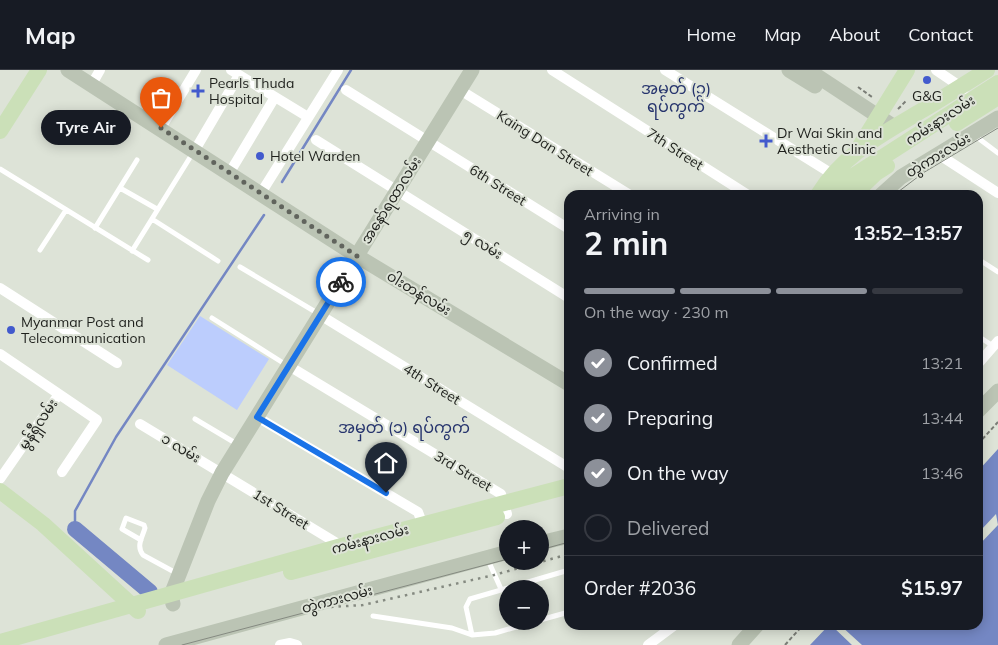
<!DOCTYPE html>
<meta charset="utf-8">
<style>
body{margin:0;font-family:Mulish,"Noto Sans Myanmar",sans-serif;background:#20242c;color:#f1f3f6;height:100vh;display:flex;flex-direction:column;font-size:19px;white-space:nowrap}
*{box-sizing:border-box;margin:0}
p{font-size:16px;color:#9ea1a6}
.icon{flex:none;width:28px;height:28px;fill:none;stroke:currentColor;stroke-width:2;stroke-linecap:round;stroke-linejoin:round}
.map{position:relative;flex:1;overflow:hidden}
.drawer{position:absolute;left:564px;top:120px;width:419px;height:440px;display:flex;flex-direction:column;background:#171b24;border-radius:15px;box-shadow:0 2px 12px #0003}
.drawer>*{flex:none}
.tools{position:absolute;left:499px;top:450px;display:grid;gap:10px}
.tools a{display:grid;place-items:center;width:50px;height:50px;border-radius:50%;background:#171b24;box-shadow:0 2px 12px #0003;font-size:25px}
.pin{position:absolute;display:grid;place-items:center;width:42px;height:42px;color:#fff;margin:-51px -21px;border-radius:50% 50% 50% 0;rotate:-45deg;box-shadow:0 0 5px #0007}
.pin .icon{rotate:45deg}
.courier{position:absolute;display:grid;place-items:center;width:50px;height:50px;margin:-25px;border:4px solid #1a73e8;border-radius:50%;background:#fff;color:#222;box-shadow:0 1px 6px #0007}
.bubble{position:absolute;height:35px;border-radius:18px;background:#171b24;box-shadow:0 2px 12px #0003;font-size:16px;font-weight:700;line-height:35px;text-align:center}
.overview em{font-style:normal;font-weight:700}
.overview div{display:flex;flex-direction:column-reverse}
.overview{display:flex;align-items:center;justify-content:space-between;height:85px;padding:0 20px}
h1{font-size:32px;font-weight:700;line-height:38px}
.bar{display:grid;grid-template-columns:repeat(4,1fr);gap:8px 5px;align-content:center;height:60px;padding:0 20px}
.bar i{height:6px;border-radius:4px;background:#363941}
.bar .selected{background:#8c9099}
.bar p{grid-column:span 4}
.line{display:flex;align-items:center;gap:12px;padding:0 20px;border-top:1px solid #363941}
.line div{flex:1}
ol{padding:0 20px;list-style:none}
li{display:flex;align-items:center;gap:15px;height:55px}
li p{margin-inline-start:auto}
li .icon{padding:5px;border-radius:50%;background:#8c9099;color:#fff;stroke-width:4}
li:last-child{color:#9ea1a6}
li i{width:28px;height:28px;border:2px solid #363941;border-radius:50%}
header{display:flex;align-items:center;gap:30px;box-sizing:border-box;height:70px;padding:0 25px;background:#171b24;border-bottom:1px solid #363941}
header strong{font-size:24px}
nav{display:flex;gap:28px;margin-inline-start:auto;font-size:18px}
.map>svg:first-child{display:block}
.green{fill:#bccdfd}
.water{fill:#7487c3}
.pier{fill:#dde3d7}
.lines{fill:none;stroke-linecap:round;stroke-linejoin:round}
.stream{stroke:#7487c3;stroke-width:2.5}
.river{stroke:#7487c3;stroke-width:16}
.path{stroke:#7a7d76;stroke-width:2;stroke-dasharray:4 2.5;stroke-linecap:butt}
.lane{stroke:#fff;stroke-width:5}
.street{stroke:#fff;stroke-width:10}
.secondary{stroke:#bbc4b4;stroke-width:15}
.primary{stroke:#cbe0b8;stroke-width:16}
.tram{stroke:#858a81;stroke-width:1}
.rail{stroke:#858a81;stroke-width:2.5;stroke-dasharray:2.5 5;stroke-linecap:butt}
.done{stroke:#61645d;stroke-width:5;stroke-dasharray:0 9}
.route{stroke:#1a73e8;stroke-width:6}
.poi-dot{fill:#425acd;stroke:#dde3d7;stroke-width:2}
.labels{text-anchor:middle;stroke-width:4;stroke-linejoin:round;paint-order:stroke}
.poi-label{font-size:14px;fill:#1e201c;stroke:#dde3d7;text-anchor:start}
.street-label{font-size:14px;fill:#1e201c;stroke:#dde3d7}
.quarter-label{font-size:16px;fill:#26346d;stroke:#dde3d7}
</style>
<header>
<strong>Map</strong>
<nav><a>Home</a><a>Map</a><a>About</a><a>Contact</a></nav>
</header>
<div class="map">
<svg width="998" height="575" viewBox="0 0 998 575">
<rect width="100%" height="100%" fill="#dde3d7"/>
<path class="green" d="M200,246L269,289L237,340L167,295Z"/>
<path class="water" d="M998,379V575H810L829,555H978V401Z"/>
<path class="pier" d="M996,444L998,455L978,476V457L981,460Z
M831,555H840L862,575H852Z"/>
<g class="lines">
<path class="stream" d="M282,112L351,0
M75,459V441L116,367L264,145"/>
<path class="river" d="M75,459L150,522"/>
<path class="path" d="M858,17L872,27
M898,39L907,30
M978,374L998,352
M785,575L803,555"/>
<path class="lane" d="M974,65L998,83
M0,99L148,190
M120,118L157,139
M152,149L218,191
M95,158L137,90
M40,180L66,140
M132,181L194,81
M978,189L998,202
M240,197L319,244
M212,248L288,296
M978,266L993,276
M195,349L237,374
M141,470L122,459L126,448L144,455L145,458C142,468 136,476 143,485L178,504
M488,490L501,519
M373,546L452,558L472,565L495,563L537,551
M540,550L569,542
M472,565L466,537L470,529L569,500"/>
<path class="street" d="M231,0L308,47
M552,0L748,125
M665,0L837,107
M936,0L964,19
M92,14L100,0
M346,20L569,159
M460,20L630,125
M161,58L196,0
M316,70L569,228
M195,80L239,5
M938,84L998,123
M230,102L275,27
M261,123L338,0
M0,218L117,293
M320,245L569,398
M0,284L97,350L62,402
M978,294L998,271
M289,296L501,424L507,444
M257,347L418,442L424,458
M140,354L335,472L338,480
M0,409L59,324
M280,575L290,573L297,575
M648,575L675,555"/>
<path class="secondary" d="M68,0L357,186L569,314
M789,0L815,16
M808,0L893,56
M881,125L901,107L998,48
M978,341L998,321
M540,473L569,466
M173,534L171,525L208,431L222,403L472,0
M166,575L508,482
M739,575L757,555"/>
<path class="primary" d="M957,53L998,27
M0,61L39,0
M860,76L907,0
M818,125C843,84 881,65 921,41C943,28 965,14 987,0
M835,125L844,112L998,13
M853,125L876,103L887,96
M0,421L43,454L138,541
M291,502L497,447
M0,572L338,477L569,416"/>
<path class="tram" d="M894,125L923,103L998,58
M540,480L569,472
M182,575L508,489"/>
<path class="rail" d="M331,537L363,535L494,505L569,484"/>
</g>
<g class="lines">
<path class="done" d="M161,58L357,186L341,212"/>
<path class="route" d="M341,212L257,347L386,423"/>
</g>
<g class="poi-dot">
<circle cx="927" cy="10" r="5"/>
<path d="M195.5 13.5h5v5h5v5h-5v5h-5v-5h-5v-5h5z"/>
<path d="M763.5 63.5h5v5h5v5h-5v5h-5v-5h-5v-5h5z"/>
<circle cx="260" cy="86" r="5"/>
<circle cx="11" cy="260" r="5"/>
</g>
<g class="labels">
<g class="poi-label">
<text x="209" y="18">Pearls Thuda<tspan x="209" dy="16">Hospital</tspan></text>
<text x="927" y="31" text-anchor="middle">G&amp;G</text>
<text x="777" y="68">Dr Wai Skin and<tspan x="777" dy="16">Aesthetic Clinic</tspan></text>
<text x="270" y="91">Hotel Warden</text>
<text x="21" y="257">Myanmar Post and<tspan x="21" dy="16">Telecommunication</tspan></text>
</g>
<g class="street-label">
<text transform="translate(940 50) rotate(-33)" y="5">ကမ်းနားလမ်း</text>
<text transform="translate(545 73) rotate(32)" y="5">Kaing Dan Street</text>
<text transform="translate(675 79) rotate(33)" y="5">7th Street</text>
<text transform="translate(938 85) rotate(-31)" y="5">တွဲကားလမ်း</text>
<text transform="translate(498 115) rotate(32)" y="5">6th Street</text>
<text transform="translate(391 130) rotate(-58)" y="5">အနော်ရထာလမ်း</text>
<text transform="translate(483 174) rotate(32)" y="5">၅ လမ်း</text>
<text transform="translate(419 223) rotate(31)" y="5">ဝါးတန်လမ်း</text>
<text transform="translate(432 314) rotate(32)" y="5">4th Street</text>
<text transform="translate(38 354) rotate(-56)" y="5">မွန်ရှီလမ်း</text>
<text transform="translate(181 378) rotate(31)" y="5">၁ လမ်း</text>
<text transform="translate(463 401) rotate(31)" y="5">3rd Street</text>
<text transform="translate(281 439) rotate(32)" y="5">1st Street</text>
<text transform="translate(370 469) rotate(-15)" y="5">ကမ်းနားလမ်း</text>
<text transform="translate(337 529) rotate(-15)" y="5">တွဲကားလမ်း</text>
</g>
<g class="quarter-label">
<text x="676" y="24">အမှတ် (၃)<tspan x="676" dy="18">ရပ်ကွက်</tspan></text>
<text x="404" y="363">အမှတ် (၁) ရပ်ကွက်</text>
</g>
</g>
</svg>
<div class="tools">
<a>+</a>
<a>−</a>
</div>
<div class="pin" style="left:161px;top:58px;background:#ea580c"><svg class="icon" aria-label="bag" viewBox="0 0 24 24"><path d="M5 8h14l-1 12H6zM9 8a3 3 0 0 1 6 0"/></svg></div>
<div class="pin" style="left:386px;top:423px;background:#1f2937"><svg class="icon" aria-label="home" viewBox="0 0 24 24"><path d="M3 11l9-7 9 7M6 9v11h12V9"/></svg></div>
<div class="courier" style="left:341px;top:212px"><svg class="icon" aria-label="bike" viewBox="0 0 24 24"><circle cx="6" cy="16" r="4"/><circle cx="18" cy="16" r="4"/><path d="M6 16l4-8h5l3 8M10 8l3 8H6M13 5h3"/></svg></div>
<div class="bubble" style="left:41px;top:40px;width:90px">Tyre Air</div>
<section class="drawer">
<div class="overview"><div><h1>2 min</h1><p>Arriving in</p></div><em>13:52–13:57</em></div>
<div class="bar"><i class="selected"></i><i class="selected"></i><i class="selected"></i><i></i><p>On the way · 230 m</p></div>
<ol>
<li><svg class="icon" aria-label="check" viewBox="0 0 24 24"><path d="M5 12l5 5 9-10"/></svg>Confirmed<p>13:21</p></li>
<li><svg class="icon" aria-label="check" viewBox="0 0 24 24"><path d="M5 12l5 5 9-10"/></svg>Preparing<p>13:44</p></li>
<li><svg class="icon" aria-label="check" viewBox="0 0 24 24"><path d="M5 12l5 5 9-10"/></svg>On the way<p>13:46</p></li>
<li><i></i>Delivered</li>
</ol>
<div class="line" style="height:65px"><div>Order #2036</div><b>$15.97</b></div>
</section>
</div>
